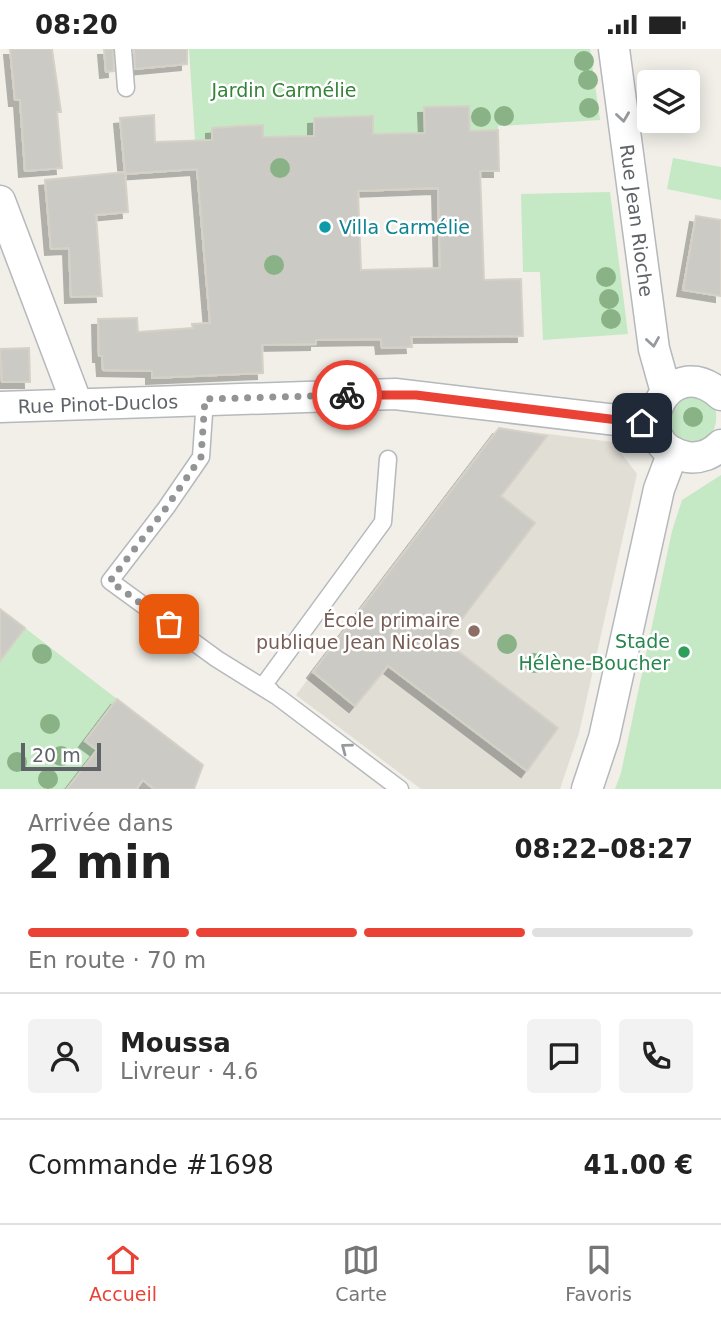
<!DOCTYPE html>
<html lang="fr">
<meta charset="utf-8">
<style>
body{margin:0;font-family:"DejaVu Sans",sans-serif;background:#f2f2f2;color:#222;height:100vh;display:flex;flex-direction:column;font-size:26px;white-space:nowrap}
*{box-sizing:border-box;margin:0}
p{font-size:23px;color:#767676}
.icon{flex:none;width:38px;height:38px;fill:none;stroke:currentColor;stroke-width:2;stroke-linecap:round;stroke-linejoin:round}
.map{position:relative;height:740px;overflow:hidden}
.panel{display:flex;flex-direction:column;background:#fff;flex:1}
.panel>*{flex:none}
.buttons{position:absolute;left:637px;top:21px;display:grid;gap:14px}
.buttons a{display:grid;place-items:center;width:63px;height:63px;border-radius:7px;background:#fff;box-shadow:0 4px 18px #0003;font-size:35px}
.scale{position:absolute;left:21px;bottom:18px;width:80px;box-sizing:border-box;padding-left:7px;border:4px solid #5f6368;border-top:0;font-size:19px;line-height:24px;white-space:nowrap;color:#5f6368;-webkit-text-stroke:5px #fff;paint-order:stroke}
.pin{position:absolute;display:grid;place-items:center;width:60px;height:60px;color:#fff;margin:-30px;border-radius:14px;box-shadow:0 4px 10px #0006}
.courier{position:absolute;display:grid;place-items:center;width:70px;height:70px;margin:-35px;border:5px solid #ea4335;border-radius:50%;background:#fff;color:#222;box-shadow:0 2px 9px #0007}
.headline em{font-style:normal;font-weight:700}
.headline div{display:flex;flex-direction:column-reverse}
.headline{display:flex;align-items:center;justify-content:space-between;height:119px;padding:0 28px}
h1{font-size:46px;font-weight:700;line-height:52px}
.bar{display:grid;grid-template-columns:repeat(4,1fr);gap:10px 7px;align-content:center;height:84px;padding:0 28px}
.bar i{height:9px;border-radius:5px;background:#e0e0e0}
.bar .selected{background:#ea4335}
.bar p{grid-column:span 4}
.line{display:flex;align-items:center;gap:18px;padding:0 28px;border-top:2px solid #e0e0e0}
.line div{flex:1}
.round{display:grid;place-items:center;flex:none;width:74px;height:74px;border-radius:7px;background:#f2f2f2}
.status{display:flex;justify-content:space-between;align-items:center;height:49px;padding:0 35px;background:#fff;direction:ltr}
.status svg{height:19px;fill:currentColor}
.tab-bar{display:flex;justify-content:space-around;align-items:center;height:98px;border-top:2px solid #e0e0e0;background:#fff;font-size:19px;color:#767676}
.tab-bar a{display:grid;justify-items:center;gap:4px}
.tab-bar .selected{color:#ea4335}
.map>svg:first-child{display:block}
.education{fill:#e1ded6}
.green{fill:#c5e8c5}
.building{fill:#cccac5;stroke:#d6d1c6;stroke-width:2;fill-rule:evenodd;filter:url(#shadow)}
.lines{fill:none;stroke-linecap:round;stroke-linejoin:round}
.lane-casing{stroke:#b5b8bc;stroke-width:19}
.street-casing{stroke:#b5b8bc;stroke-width:33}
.lane{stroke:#fff;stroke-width:16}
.street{stroke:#fff;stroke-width:30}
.tree{fill:#89b387}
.oneway{stroke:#979a9d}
.done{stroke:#929495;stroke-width:7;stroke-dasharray:0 12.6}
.route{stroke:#ea4335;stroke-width:9}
.culture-dot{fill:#0f9aa8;stroke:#fff;stroke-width:2.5}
.education-dot{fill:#8d6e63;stroke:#fff;stroke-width:2.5}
.leisure-dot{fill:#2e9e5b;stroke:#fff;stroke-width:2.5}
.labels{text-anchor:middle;stroke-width:5;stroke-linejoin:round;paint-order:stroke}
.park-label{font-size:19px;fill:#348238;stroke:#fff}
.street-label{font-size:19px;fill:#5f6368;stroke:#fff}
.culture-label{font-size:19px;fill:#0d838f;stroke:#fff;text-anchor:start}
.education-label{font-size:19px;fill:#785e54;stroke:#fff;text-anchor:end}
.leisure-label{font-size:19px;fill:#27864d;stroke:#fff;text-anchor:end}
</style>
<div class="status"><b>08:20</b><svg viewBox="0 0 49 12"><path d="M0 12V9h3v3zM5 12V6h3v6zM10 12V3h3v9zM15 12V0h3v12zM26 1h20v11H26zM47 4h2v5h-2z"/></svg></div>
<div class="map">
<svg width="721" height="740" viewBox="0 0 721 740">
<defs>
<filter id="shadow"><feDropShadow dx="-6" dy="6" stdDeviation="0" flood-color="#0004"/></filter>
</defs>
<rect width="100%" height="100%" fill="#f1efe8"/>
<path class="education" d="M499,379L613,393L637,425L579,684L560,740H421L296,646Z"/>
<path class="green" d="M189,0H590L600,71L498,77V81L470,82L469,57L425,58V84L373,85L372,67L314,69V87L263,89V76L212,79V91H195Z
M673,109L721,118V151L667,140Z
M610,143L628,285L543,291L540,223H523L521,145Z
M693,345L715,358C721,380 705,404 681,392C676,390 672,383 669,379L671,357Z
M721,426V740H615L621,724L672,482L682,451Z
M25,579L117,650L85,691L97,701L67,740H0V612Z"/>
<path class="building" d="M10,0H52L61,63H57L62,119L25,122L20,51H15Z
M104,0H113L114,22L106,23Z
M134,0H187V15L135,20Z
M469,57L470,82L498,81L499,122H480L484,231L521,230L523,287L411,288L412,298L382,299L381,290L316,291V295L262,296L263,324L152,329V322L103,321L102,307H99L98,270L137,269L138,283L193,279L192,275L210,274L197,120L125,125L120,69L154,66L155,93L212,91V79L241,77L263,76V88L314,87V69L339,68L373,67V85L425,84L424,58ZM438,139L440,219L361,221L358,142Z
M125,123L128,163L96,166L102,247L71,248L69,199L51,200L45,131Z
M696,167L721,171V247L683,241Z
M29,299L30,333H2L0,300Z
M499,379L547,387L501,447L535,474L445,592L558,679L527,722L388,617L355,657L313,623Z
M0,560L25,579L0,612Z
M117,650L203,716L194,740H154L143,731L136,740H67L97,701L85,692Z"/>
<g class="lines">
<defs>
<path id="lane" d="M123,0L126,39
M205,350L201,408L166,459L110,532L217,610L278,648L400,740
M271,642L263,637L383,473L388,410"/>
<g id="street">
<path id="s1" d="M614,0L654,300L666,343"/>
<path d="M0,152L77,355"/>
<path d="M721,346C666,297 622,397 687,408C700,410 712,405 721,396"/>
<path id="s2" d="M0,358L395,345L642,374L655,372"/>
<path d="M587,740L604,689L659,440L673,403"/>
</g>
</defs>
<use href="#lane" class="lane-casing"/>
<use href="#street" class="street-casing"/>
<use href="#lane" class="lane"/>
<use href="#street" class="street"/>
</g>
<g class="tree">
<circle cx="584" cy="12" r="10"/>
<circle cx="588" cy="31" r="10"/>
<circle cx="589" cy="59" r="10"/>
<circle cx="504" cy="67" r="10"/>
<circle cx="481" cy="68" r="10"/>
<circle cx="280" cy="119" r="10"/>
<circle cx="274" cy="216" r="10"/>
<circle cx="606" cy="228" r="10"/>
<circle cx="609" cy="250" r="10"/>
<circle cx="611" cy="270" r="10"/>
<circle cx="693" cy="368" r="10"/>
<circle cx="507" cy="595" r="10"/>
<circle cx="42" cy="605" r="10"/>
<circle cx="534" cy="614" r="10"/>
<circle cx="50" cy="675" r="10"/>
<circle cx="61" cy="707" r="10"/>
<circle cx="17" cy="713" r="10"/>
<circle cx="48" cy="730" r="10"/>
</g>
<defs><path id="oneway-chevron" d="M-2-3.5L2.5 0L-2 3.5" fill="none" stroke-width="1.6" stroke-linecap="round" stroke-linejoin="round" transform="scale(1.75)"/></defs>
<g class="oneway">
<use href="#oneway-chevron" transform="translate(623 68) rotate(82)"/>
<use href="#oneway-chevron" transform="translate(653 293) rotate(81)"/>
<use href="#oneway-chevron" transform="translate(346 699) rotate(-143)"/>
</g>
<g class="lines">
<path class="done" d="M169,575L110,532L166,459L201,408L205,350L347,346"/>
<path class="route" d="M347,346H416L642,374"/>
</g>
<circle class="culture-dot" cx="325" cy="178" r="7"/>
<circle class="education-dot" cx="474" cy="582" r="7"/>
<circle class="leisure-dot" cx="684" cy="603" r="7"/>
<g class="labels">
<g class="park-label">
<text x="284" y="48">Jardin Carmélie</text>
</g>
<g class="street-label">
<text dy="7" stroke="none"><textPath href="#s1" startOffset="173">Rue Jean Rioche</textPath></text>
<text dy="7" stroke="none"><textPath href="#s2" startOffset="98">Rue Pinot-Duclos</textPath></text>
</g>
<g class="culture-label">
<text x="339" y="185">Villa Carmélie</text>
</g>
<g class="education-label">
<text x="460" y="578">École primaire<tspan x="460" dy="22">publique Jean Nicolas</tspan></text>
</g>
<g class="leisure-label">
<text x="670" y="599">Stade<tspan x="670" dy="22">Hélène-Boucher</tspan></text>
</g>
</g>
</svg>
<div class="buttons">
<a><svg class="icon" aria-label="layers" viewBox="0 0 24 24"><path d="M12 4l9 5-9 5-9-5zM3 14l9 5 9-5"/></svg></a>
</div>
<div class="scale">20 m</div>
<div class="pin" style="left:169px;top:575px;background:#ea580c"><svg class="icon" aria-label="bag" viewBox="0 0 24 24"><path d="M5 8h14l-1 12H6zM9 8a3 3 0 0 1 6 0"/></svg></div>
<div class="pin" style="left:642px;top:374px;background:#1f2937"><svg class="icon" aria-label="home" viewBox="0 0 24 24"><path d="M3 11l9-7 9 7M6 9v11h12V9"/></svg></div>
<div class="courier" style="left:347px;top:346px"><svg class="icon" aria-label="bike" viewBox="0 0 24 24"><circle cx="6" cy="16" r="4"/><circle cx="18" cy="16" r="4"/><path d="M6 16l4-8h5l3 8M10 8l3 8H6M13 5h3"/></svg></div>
</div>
<section class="panel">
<div class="headline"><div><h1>2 min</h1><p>Arrivée dans</p></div><em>08:22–08:27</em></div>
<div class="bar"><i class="selected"></i><i class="selected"></i><i class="selected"></i><i></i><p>En route · 70 m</p></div>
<div class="line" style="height:126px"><a class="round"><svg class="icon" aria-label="person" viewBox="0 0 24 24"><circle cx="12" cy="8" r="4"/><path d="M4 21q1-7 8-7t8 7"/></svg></a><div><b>Moussa</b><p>Livreur · 4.6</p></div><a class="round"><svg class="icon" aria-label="chat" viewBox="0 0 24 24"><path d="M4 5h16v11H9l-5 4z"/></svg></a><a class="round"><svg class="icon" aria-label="phone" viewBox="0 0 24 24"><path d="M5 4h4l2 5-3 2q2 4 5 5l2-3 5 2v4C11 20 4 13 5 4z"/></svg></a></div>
<div class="line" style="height:91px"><div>Commande #1698</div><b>41.00 €</b></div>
</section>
<nav class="tab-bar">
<a class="selected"><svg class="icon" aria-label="home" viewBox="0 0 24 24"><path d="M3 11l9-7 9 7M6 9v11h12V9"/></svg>Accueil</a>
<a><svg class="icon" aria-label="map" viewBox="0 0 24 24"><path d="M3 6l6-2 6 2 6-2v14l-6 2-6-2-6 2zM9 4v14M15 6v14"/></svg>Carte</a>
<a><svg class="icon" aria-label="saved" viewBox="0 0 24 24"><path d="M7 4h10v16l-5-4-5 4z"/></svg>Favoris</a>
</nav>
